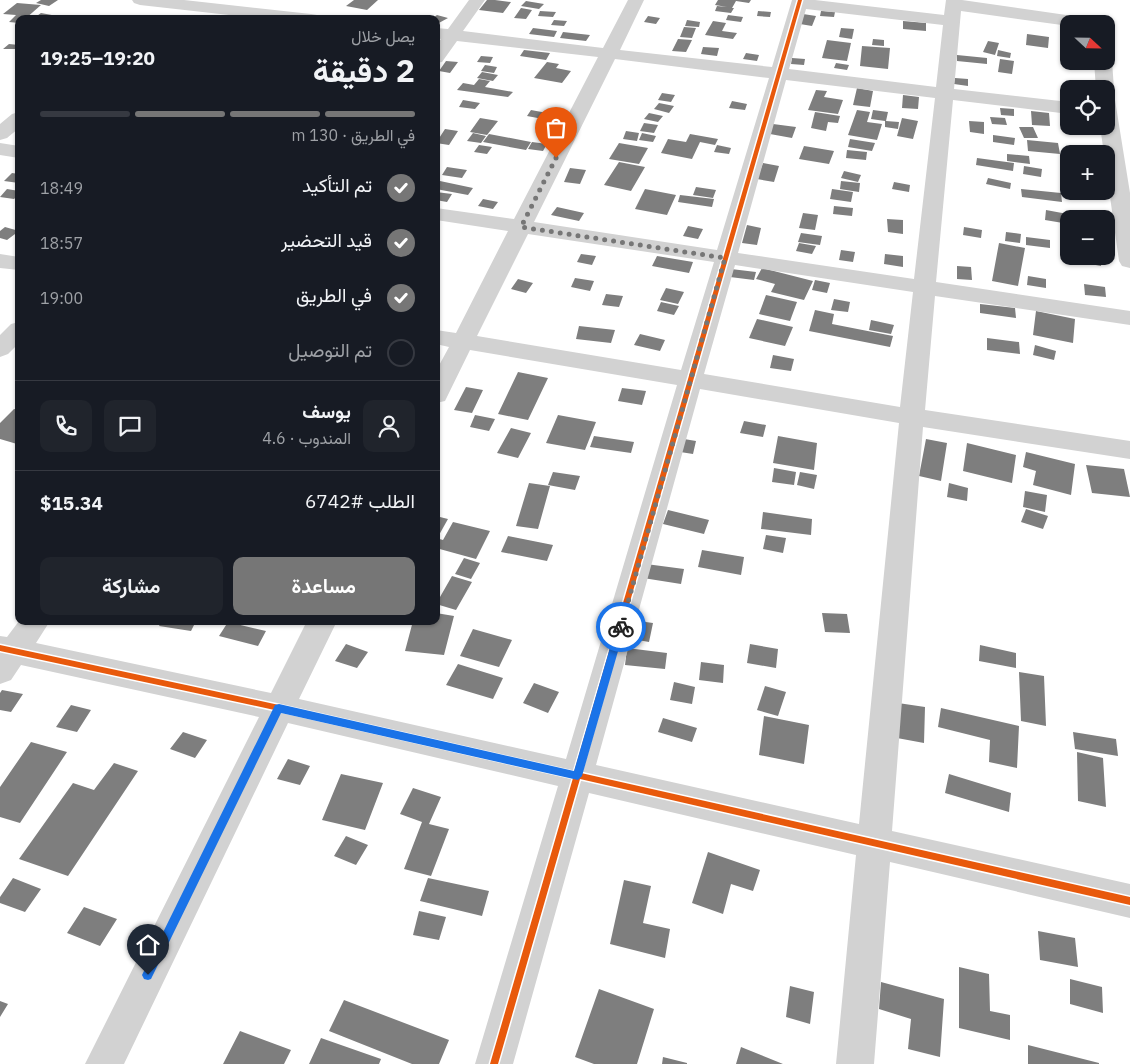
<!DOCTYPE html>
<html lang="ar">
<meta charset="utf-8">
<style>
body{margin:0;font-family:"IBM Plex Sans",Vazirmatn,sans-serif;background:#20242c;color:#f1f3f6;direction:rtl;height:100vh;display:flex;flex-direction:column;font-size:19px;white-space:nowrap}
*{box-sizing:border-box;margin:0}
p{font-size:16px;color:#9ea1a6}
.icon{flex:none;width:28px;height:28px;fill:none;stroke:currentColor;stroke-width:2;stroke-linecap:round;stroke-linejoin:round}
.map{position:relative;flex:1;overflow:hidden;direction:ltr}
.details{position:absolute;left:15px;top:15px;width:425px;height:610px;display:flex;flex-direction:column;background:#171b24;border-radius:10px;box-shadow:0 1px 4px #0004;direction:rtl}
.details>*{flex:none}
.needle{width:32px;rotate:112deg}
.controls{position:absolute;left:1060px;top:15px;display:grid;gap:10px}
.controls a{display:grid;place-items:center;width:55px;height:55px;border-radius:10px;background:#171b24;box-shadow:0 1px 4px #0004;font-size:25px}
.pin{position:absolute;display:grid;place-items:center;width:42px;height:42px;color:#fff;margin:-51px -21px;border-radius:50% 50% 50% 0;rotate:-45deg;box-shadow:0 0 5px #0007}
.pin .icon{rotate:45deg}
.courier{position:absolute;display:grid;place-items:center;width:50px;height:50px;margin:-25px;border:4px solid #1a73e8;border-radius:50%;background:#fff;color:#222;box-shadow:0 1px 6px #0007}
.overview em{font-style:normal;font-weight:700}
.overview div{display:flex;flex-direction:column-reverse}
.overview{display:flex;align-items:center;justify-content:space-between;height:85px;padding:0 25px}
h1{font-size:32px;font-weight:700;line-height:38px}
.bar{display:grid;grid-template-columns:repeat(4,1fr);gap:8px 5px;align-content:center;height:60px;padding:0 25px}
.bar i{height:6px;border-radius:4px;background:#363941}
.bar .on{background:#767676}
.bar p{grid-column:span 4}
.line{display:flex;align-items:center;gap:12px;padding:0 25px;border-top:1px solid #363941}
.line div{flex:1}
.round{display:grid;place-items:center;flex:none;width:52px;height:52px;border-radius:10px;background:#20242c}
ol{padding:0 25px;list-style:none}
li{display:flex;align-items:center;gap:15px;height:55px}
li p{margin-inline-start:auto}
li .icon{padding:5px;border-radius:50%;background:#767676;color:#fff;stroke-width:4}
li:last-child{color:#9ea1a6}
li i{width:28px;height:28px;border:2px solid #363941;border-radius:50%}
.action{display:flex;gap:10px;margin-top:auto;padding:10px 25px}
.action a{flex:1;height:58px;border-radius:10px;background:#767676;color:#fff;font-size:20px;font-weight:700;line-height:58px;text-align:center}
.action a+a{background:#20242c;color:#f1f3f6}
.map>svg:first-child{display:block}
.building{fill:#7e7e7e}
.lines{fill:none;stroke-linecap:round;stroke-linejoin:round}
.street{fill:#d2d2d2;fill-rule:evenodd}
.cycleway-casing{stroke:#fff;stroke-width:3}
.cycleway{fill:#e8590c;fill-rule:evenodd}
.route{fill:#1a73e8}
.done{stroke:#767676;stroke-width:5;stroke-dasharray:0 9}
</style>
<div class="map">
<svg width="1130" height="1064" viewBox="0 0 1130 1064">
<rect width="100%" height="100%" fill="#fff"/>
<path class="building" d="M41,0H58L49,6L36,3Z
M354,0H378L367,10L346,6Z
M487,0H495L511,2L503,13L479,10Z
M718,0H751L749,3L736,1L732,8H734L731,13L715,11L717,6L727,7L715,5Z
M526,1L544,4L539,9L521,6Z
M17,3L41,5L25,19H19V23L9,22L16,15L3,14Z
M521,8L532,10L526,19L514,18Z
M540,11L556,12L553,17L538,16Z
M758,11L771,12L770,17L757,16Z
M821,11L835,12L834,17L820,16Z
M41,13L57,16L53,19L34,18Z
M803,14L816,16L812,26L800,24Z
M437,15L448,18L437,24L436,19H431Z
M728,15L743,17L741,22L726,20Z
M648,16L660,18L656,24L644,22Z
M554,20L567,21L564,26L551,25Z
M687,20L700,22L699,27L685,26Z
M713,21L726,23L722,31L737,33L733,39L705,35Z
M903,21L926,23V31L903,29Z
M684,27L696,28L692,38L680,37Z
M533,28L557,31L554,37L529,34Z
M841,28L854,29L852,39L839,37Z
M563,32L590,35L586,41L560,38Z
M1027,34L1049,37L1048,48L1026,45Z
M678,39L692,40L686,52L672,51Z
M873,39L884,40V46L872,45Z
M827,40L851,43L847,61L822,58Z
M988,41L999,43L995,55L983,52Z
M9,44L19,45V49H3Z
M862,46L890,48L888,69L860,66Z
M703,47L719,48L717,56L701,54Z
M524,50L550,53L546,60L520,56Z
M998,50L1011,53L1010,58L997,56Z
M746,53L759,55L757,61L743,59Z
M957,55L987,58V64L957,61Z
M481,56L493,57L490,63L477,62Z
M792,58L805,59L804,65L791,64Z
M1000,59L1014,61L1012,74L998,72Z
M446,61L458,62L450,73L439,71Z
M547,62L559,64L556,68L571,71L562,83L534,78Z
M1075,62L1090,64L1091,70L1075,68Z
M836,63L849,65L847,70L834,68Z
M485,65L497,67L494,73L481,71Z
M482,72L498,75L493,81L477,78Z
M955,78L968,79V86L954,84Z
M479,79L490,81L485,87L513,92L508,97L457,90L463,83L474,85Z
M857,88L873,91L870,107L853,105Z
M816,90L827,91L824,97L843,100L838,114L808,110Z
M662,93L675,95L671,102L658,100Z
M903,95L919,97L918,109L902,108Z
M463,100L480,103L475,109L459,107Z
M732,101L747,104L745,110L729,108Z
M659,103L674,106L669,113L654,109Z
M1000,108L1014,109V116L1001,115Z
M531,110L547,113L543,119L527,116Z
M857,110L870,112L867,122L882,124L877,140L848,135Z
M873,110L888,112L886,121L899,122L898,129L885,127V121L871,119Z
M1031,111L1049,113L1050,126L1032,125Z
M815,112L840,116L838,123L828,122L826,131L811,128Z
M649,113L663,116L658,122L644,119Z
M990,117L1005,118L1007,125L992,124Z
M480,118L498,121L487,135L470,132Z
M902,118L918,121L913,139L897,136Z
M969,121L984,122V134L970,132Z
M644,123L658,125L654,133L640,131Z
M773,124L796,127L792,138L770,134Z
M1019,127H1033L1038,138H1024Z
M445,129L458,131L449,145L436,143Z
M626,131L639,133L637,141L623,139Z
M473,133L486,136L481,143L467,141Z
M642,133L656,136L653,142L639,140Z
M489,134L531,142L526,150L483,142Z
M690,134L718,139L715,145L700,142L692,159L661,153L668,139L686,142Z
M993,135L1015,138L1014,145L993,142Z
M850,139L875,143L872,151L848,147Z
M1027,140L1058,143L1060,154L1028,151Z
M532,142L547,144L543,151L528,149Z
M619,143L648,148L639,164L609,159Z
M479,145L492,147L487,154L474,152Z
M717,145L731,148L729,154L714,152Z
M804,146L834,151L829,164L799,159Z
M847,150L867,152L866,160L846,158Z
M1007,154L1029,156L1030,164L1007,161Z
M977,158L1014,163L1013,171L976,165Z
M619,162L645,167L631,191L604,185Z
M763,163L779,166L774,182L757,179Z
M1024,166L1042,169L1041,177L1023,174Z
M447,167L467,170L462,178L442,175Z
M570,168L586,170L580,184L564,182Z
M844,171L861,175L858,182L841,178Z
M12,173L19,174V183L4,181Z
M1063,175L1069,176V186L1062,185Z
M988,178L1011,183L1010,189L986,184Z
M440,181L473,188L468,195L436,189Z
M841,181L860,183L859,192L840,189Z
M894,182L910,185L909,192L892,189Z
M696,187L716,190L713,198L693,195Z
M7,189L19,191V194L14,199L0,197Z
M645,189L676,195L667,215L635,209Z
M832,189L853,192L851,202L830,199Z
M1021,189L1061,193L1062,202L1022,197Z
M436,192L452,194L447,202L436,200Z
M680,195L714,199L712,207L678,202Z
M483,199L498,202L493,209L478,206Z
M834,206L853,208L852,216L833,214Z
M557,207L584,213L579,221L551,215Z
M1046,210L1089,218V219H1069V224L1045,220Z
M803,213L818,215L815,230L799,228Z
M887,219L903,220V234L888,232Z
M747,225L761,228L757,245L742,243Z
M688,226L703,229L698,239L683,236Z
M5,227L19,231L7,240L0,238V231Z
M964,227L982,230L981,238L963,235Z
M1006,232L1021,234L1020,243L1005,241Z
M801,233L822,236L820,245L798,242Z
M1026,237L1050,240V248L1026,245Z
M799,243L816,246L812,254L796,251Z
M999,243L1025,248L1018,286L992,281Z
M841,250L855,252L853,262L839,260Z
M581,254L596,256L592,265L577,262Z
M885,254L903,256V267L884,264Z
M657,256L693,262L689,273L652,266Z
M1086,256H1102L1101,266L1085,263Z
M957,266L971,267L972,280L957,279Z
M762,268L813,281L804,300L771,292L775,284L756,279Z
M731,269L756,272L754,280L730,277Z
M1028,276L1046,279V288L1027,285Z
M575,278L594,281L590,291L571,287Z
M518,279L533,283L526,293L511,289Z
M815,280L830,283L827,293L812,290Z
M1084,284L1105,287L1106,297L1085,295Z
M666,288L684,292L678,304L660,300Z
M606,294L623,296L619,307L602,305Z
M766,295L797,302L790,321L759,314Z
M834,299L850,302L848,312L831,310Z
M661,302L679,306L674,315L657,311Z
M980,304L1015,308L1016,318L980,313Z
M815,310L834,314L832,324L893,336L890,347L809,331Z
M1036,311L1075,319L1073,343L1033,335Z
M757,319L793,327L785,346L749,338Z
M871,320L894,325L891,334L869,330Z
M579,326L615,330L611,343L576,339Z
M640,334L665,340L660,351L634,345Z
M987,338L1019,342L1020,354L987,350Z
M1035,345L1056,351L1054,360L1033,355Z
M773,355L794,359L791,371L770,368Z
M518,372L548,378L528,420L498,414Z
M466,387L483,390L472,413L454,410Z
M622,388L646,391L642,405L618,401Z
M14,409L19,410V442L17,444L0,439V423Z
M475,415L495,419L489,431L470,427Z
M558,415L596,422L585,450L546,443Z
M744,421L766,425L763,437L740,433Z
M511,428L531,433L518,458L497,453Z
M594,436L634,442L631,453L590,447Z
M778,436L817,443L814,470L773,463Z
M678,438L696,441L693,454L674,451Z
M926,439L947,443L941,481L919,476Z
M967,443L1016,455L1012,483L963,471Z
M1026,452L1075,464L1071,495L1033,485L1036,471L1023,467Z
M1086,465L1124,469L1130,497L1092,493Z
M774,468L796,472L794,485L772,482Z
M553,472L580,476L575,490L548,485Z
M800,472L817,475L814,489L797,485Z
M529,483L550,486L538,529L516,526Z
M949,483L968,488L967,501L947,497Z
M1025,491L1047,495L1045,512L1023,507Z
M1026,509L1048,516L1043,529L1021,522Z
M668,510L709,520L704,534L663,524Z
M763,512L812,519L811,535L761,529Z
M436,516L448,519L439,535L436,534Z
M453,522L490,531L476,559L436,548V538L443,540Z
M766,535L786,538L783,553L763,549Z
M508,536L553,545L547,561L501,552Z
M702,550L744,557L741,575L698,567Z
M464,558L480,563L471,579L455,574Z
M646,564L684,569L681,584L643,578Z
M452,576L472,582L456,610L436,604Z
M436,613L454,616L444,655L405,651L413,621H436Z
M822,613L847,614L850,633L825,632Z
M631,620L653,623L649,642L627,638Z
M162,621H196L191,631L159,626Z
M228,622L266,631L258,646L219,636Z
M473,629L512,640L499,667L460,656Z
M346,644L368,652L357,668L335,661Z
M750,644L778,649L776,668L747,663Z
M980,645L1016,653V668L979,661Z
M627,648L667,653L665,669L625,665Z
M701,662L724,665L723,683L699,680Z
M458,664L503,678L493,699L446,685Z
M1019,672L1044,676L1046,726L1021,721Z
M674,682L695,687L692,704L670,700Z
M534,683L559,692L548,713L523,703Z
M765,686L786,692L778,716L757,710Z
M2,690L23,694L11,712L0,710V693Z
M898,703L925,707L924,743L897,738Z
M71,705L91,710L77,732L56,727Z
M941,708L1019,726L1017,768L989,762L990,740L938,727Z
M764,716L809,725L804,764L759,755Z
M663,718L697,728L692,742L658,732Z
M183,732L207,740L195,758L170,749Z
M1073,732L1116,739L1118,756L1075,749Z
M31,742L67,752L20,823L0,817V787Z
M1077,752L1103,758L1106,807L1078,801Z
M288,759L310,766L300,785L277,779Z
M114,763L138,771L68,876L19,859L73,783L94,790Z
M341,774L383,783L365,830L322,820Z
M949,774L1011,793L1009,812L945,793Z
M413,788L441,797L429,824L449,829L431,876L404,869L422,822L400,814Z
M346,836L368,845L356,865L334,856Z
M708,852L760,870L753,891L731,884L723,914L692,903Z
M13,878L41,889L25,912L0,903V897Z
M428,878L489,891L482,916L420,901Z
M624,880L651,886L643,923L670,929L665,958L610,944Z
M84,907L117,919L100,946L67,933Z
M419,911L446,917L439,940L413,935Z
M1038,931L1075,938L1078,967L1040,960Z
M959,967L989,974L990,1011L1010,1015V1040L959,1028Z
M1070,979L1102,987L1103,1013L1070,1004Z
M881,982L944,999L940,1057L908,1049L911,1019L879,1009Z
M790,986L814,992L810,1024L786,1017Z
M599,989L654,1009L637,1064H594L575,1057Z
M344,1000L449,1040L439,1064H412L329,1031Z
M0,1001L8,1004L0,1017Z
M240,1031L291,1050L284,1064H223Z
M321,1038L381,1059L379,1064H309Z
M1028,1045L1099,1063V1064H1028Z
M741,1047L783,1064H736Z
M663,1057L687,1063V1064H662Z"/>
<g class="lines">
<path class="street" d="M132,0H184L311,14L317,15L319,19H264L140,5L134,3Z
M469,0H485L463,31L603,48L628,0H644L620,50L772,67L792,0H815L944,15L946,0H962L1094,19L1100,20L1102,24H1069V26L961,11L954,89L1069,102V114L953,100L936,282L1130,311V325L935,296L925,410L1130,441V459L923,427L892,831L1130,884V918L890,862L874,1064H836L856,855L589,793L513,1064H475L558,786L288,723L124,1064H85L259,717L21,665L11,680L0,684V636L7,637L19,621H50L36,643L271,693L307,621H337L299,699L566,759L677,385L470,350L445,401L436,403V371L449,347L436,344V330L456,333L508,231L436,220V208L514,219L598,57L457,41L442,62L436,63V45L441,39L436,38V28L448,29ZM806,9L943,25L936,87L789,69ZM615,59L769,78L717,250L534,222ZM786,80L935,98L914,279L738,253ZM528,234L714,262L681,370L477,336ZM735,265L913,292L900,407L704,374ZM700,389L899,423L859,824L596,765Z
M1106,57L1112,61L1114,89L1111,93L1106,94V89H1096L1094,61H1106Z
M1106,95L1112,96L1115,100L1130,193V268L1122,266L1119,261L1106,168V154H1104L1100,126H1106Z
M19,112V128L7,138L0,140V124L12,114Z
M0,143L19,146V158L0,155Z
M0,254L19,257V270L0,268Z
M19,322V343L8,354L0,357V335L11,324Z"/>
<defs>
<path id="cycleway" d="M798,0H802L581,773L1130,897V905L580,779L498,1064H490L573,778L279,711L0,651V645L279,705L574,772Z"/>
</defs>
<use href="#cycleway" class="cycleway-casing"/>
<use href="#cycleway" class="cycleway"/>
</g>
<path class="route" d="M621,623L625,627L582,776L578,780L281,713L151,979L148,980L144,979L142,975L144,971L275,705L279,704L574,771L616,627Z"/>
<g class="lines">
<path class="done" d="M556,158L521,227L725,258L621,627"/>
</g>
</svg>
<div class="controls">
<a><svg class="needle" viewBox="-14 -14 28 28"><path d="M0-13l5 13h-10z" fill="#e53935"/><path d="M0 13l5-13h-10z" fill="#9ea1a6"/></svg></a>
<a><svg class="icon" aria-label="locate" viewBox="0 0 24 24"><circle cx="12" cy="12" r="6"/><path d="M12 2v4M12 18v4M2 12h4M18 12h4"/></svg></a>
<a>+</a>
<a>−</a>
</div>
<div class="pin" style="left:556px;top:158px;background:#ea580c"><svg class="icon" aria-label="bag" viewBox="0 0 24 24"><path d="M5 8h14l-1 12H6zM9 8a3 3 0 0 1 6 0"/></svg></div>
<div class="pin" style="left:148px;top:975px;background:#1f2937"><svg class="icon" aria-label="home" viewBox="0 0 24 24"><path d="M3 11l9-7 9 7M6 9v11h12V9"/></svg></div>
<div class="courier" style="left:621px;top:627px"><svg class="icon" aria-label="bike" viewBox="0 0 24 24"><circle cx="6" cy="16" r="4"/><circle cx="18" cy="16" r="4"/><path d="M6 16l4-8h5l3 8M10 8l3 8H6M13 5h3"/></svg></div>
<section class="details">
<div class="overview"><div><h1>2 دقيقة</h1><p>يصل خلال</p></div><em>19:20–19:25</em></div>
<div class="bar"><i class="on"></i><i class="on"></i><i class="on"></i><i></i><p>في الطريق · 130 m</p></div>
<ol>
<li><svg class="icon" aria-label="check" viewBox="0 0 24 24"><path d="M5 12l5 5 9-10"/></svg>تم التأكيد<p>18:49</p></li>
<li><svg class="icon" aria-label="check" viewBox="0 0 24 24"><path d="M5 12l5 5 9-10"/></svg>قيد التحضير<p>18:57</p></li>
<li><svg class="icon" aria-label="check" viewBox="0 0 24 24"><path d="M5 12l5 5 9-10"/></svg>في الطريق<p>19:00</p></li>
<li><i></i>تم التوصيل</li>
</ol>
<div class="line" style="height:90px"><a class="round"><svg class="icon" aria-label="person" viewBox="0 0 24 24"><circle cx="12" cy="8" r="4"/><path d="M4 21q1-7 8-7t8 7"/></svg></a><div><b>يوسف</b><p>المندوب · 4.6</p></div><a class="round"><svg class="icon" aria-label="chat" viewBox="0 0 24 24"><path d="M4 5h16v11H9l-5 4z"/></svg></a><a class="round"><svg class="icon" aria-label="phone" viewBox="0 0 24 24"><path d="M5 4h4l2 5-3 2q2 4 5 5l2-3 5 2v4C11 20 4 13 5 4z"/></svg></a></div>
<div class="line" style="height:65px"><div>الطلب #6742</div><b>$15.34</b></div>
<div class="action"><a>مساعدة</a><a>مشاركة</a></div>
</section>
</div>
